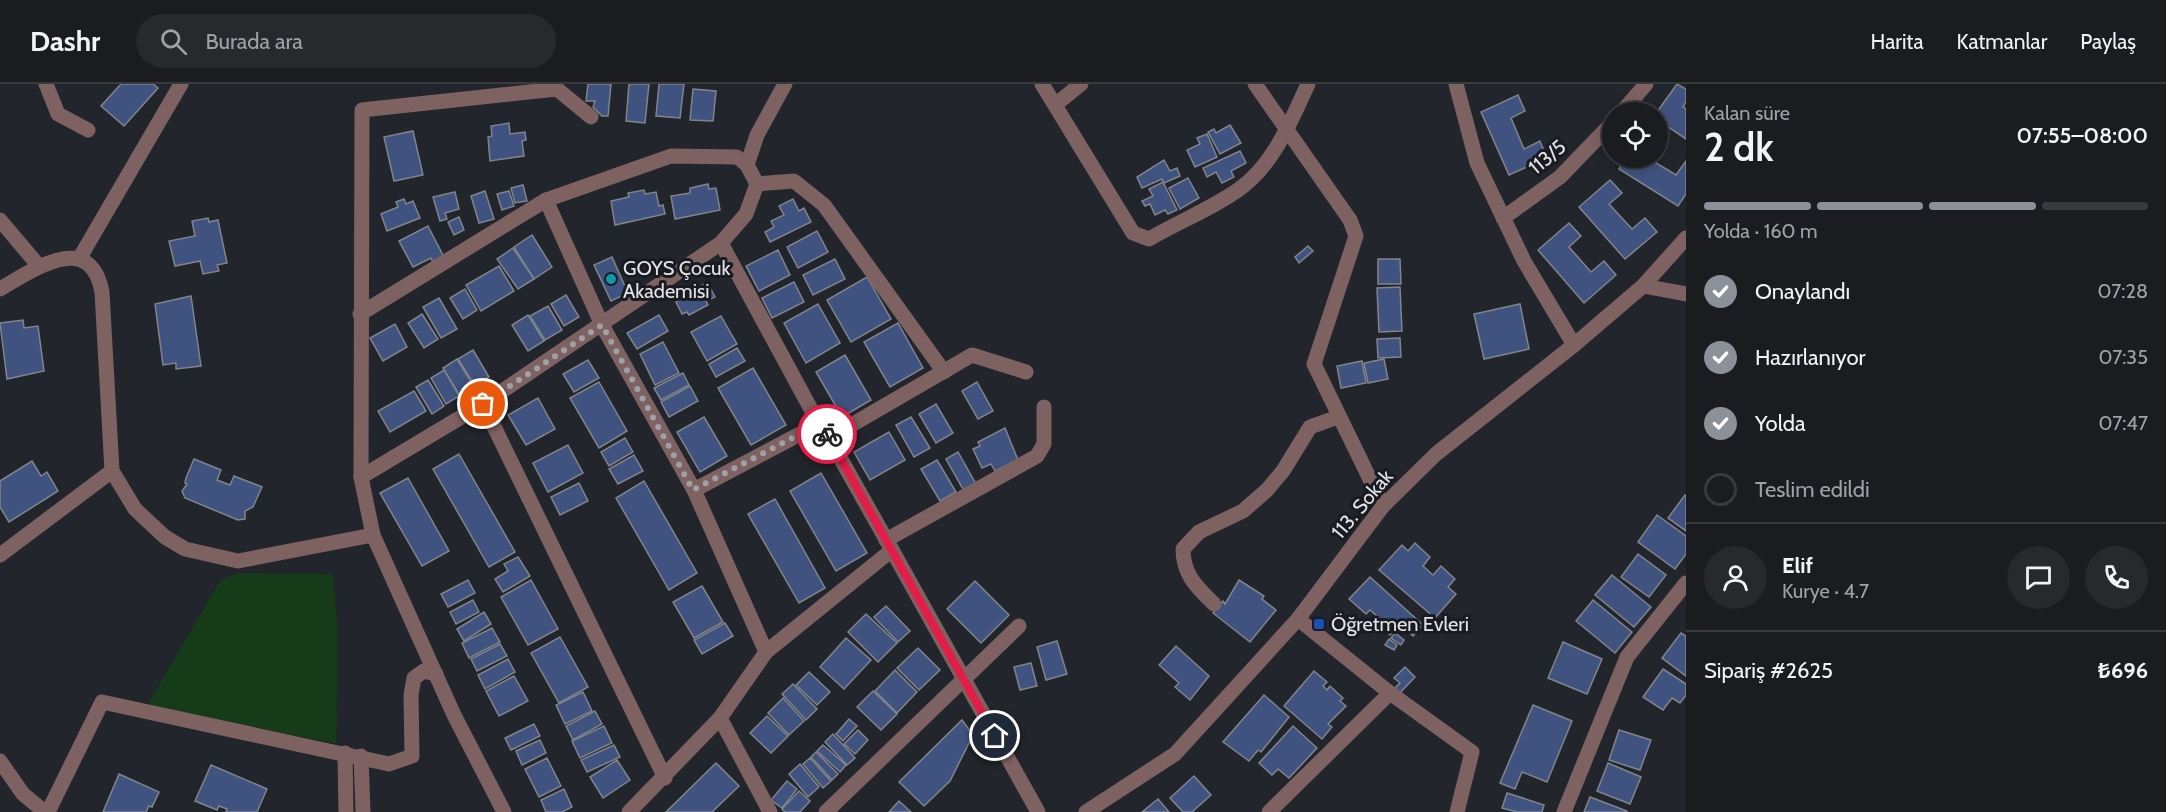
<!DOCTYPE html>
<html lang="tr">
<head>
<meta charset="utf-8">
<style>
  :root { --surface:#1a1c20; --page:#27292d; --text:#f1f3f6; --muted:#9fa1a5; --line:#383a3e; --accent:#8c9099 }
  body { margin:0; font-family:Cabin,sans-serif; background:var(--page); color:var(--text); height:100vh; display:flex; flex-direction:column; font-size:22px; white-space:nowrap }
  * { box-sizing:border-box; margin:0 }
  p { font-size:20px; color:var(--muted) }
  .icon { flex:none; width:33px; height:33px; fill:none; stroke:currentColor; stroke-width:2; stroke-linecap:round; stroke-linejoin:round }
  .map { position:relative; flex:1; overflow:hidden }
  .details { display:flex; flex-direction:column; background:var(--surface); width:480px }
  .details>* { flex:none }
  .buttons { position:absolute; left:1602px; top:18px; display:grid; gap:12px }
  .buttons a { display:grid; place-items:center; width:66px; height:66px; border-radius:50%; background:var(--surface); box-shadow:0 3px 15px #0003,0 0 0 2px var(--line); font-size:30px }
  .pin { position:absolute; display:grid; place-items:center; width:51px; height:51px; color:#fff; margin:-26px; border:3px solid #fff; border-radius:50%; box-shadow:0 2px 6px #0007 }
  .courier { position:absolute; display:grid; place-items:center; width:60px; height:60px; margin:-30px; border:4px solid #e11d48; border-radius:50%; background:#fff; color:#222; box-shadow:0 2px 8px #0007 }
  .summary em { font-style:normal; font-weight:600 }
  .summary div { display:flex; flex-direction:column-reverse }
  .summary { display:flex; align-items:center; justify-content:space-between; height:102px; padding:0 18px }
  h1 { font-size:39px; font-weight:600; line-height:45px }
  .bar { display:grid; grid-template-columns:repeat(4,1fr); gap:9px 6px; align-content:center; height:72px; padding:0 18px }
  .bar i { height:8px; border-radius:4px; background:var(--line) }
  .bar .current { background:var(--accent) }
  .bar p { grid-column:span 4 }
  .line { display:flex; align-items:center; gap:15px; padding:0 18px; border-top:2px solid var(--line) }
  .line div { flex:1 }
  .round { display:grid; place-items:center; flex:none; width:63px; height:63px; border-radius:32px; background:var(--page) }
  ol { padding:0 18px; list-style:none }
  li { display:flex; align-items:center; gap:18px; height:66px }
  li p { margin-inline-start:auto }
  li .icon { padding:6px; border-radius:50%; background:var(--accent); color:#fff; stroke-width:4 }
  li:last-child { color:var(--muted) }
  li i { width:33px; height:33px; border:3px solid var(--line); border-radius:50% }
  header { display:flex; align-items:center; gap:36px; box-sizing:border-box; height:84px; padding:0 30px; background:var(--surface); border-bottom:2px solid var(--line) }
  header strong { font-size:28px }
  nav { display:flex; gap:33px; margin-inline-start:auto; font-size:21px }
  .search { width:420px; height:54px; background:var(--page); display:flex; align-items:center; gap:15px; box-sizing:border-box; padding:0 21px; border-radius:33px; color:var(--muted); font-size:22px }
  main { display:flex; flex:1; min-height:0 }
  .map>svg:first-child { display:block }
  .green { fill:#163b18 }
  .building { fill:#405380; stroke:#80848b; stroke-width:1.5 }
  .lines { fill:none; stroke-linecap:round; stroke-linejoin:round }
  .minor { stroke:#7d6261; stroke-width:15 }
  .tertiary { stroke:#7d6261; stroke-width:15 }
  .done { stroke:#9fa1a6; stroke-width:6; stroke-dasharray:0 10.8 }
  .route { stroke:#e11d48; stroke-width:8 }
  .culture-dot { fill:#0f9aa8; stroke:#191b21; stroke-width:2 }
  .transit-dot { fill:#1a4fb4; stroke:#191b21; stroke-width:2 }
  .labels { text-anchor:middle; stroke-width:6; stroke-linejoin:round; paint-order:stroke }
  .street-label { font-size:20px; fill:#e2e4e8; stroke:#191b21 }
  .poi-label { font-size:20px; fill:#e2e4e8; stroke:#191b21; text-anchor:start }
</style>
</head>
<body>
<header>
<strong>Dashr</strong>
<div class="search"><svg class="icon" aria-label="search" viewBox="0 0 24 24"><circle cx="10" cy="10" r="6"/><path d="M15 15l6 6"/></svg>Burada ara</div>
<nav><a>Harita</a><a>Katmanlar</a><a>Paylaş</a></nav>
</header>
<main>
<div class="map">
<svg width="1686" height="728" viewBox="0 0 1686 728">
  <rect width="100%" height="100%" fill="#22252b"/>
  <!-- green -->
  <polygon class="green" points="238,489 333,490 338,555 336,659 145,625 217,502 223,495"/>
  <!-- building -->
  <g class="building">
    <polygon points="121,0 153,0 158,4 124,42 101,22"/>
    <polygon points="588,0 611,0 608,32 602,32 593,23 595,17 586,17"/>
    <polygon points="629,0 649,0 645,39 626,37"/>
    <polygon points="659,0 684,0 680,34 656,32"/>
    <polygon points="1677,0 1686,5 1686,18 1683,23 1686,25 1686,55 1658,36 1657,28"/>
    <polygon points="693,5 716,7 713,37 690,36"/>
    <polygon points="1518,11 1525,27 1511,34 1524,65 1540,57 1547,74 1509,91 1481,28"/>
    <polygon points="509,39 510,50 525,48 526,56 522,57 524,72 490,77 488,53 492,52 491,42"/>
    <polygon points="1230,41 1241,59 1220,70 1208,48 1214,45 1216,49"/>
    <polygon points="413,47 423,91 394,97 384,53"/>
    <polygon points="1207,50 1217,73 1195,83 1187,66 1200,60 1197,54"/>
    <polygon points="1240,67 1246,79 1231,87 1234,93 1222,99 1216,88 1207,93 1203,84"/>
    <polygon points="1627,74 1648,74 1676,91 1686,77 1686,110 1678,122 1619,85"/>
    <polygon points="1164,76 1170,87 1177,84 1180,92 1164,99 1162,95 1142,104 1137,93"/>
    <polygon points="1188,94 1199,114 1180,125 1169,104"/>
    <polygon points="1610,96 1622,109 1609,120 1632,145 1645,134 1657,148 1625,175 1579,123"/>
    <polygon points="1163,98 1177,126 1168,130 1165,126 1155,131 1150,120 1145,122 1142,117 1153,112 1149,105"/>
    <polygon points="708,100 709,105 716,104 720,126 675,135 671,112 690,109 690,104"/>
    <polygon points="523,101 527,117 515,119 511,104"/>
    <polygon points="644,106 645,110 656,108 659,122 663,121 665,130 615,141 611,117 629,113 628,109"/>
    <polygon points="485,107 494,135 479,139 471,112"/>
    <polygon points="509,107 514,122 502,126 497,110"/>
    <polygon points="455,108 459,125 445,129 447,135 440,137 433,113"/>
    <polygon points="404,115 406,120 413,117 420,134 387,147 381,130 398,123 396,118"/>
    <polygon points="793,115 799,127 804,124 811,138 770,158 765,148 774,143 771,137 784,131 779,122"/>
    <polygon points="459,133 464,146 454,151 448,138"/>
    <polygon points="208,134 209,138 218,136 227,179 217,181 219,187 203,190 200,177 175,182 169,157 195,152 192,137"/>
    <polygon points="1569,139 1581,152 1569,163 1591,188 1604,177 1616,191 1584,219 1538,166"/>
    <polygon points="428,142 445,175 434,181 431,174 413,183 399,157"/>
    <polygon points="817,147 828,168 798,184 787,163"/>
    <polygon points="532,151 552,183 534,195 514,163"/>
    <polygon points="1308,162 1313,167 1299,179 1295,173"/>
    <polygon points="513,164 534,195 518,205 497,175"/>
    <polygon points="778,166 790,191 759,207 746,182"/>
    <polygon points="612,173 628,209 611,217 594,181"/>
    <polygon points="835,175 845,195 813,211 803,191"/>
    <polygon points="1378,175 1400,175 1401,200 1378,200"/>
    <polygon points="499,182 514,207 481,227 466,201"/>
    <polygon points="867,193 891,235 851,258 827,216"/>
    <polygon points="707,198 715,213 706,217 708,221 689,231 687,228 682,230 676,218"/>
    <polygon points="794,198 804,218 772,234 762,214"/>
    <polygon points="1400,203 1402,247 1379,248 1377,204"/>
    <polygon points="465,205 477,226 463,235 450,214"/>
    <polygon points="566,211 579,233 564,242 551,220"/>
    <polygon points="191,212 201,282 176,285 176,279 163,281 155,220"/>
    <polygon points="439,214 457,245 441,254 423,223"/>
    <polygon points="818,220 840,259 806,279 784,239"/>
    <polygon points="1520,220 1529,265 1484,275 1474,230"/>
    <polygon points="548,222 562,246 545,256 530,232"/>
    <polygon points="422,230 438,255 424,264 408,239"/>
    <polygon points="528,231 544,257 528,267 512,241"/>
    <polygon points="659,231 668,247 637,265 627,249"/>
    <polygon points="721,232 737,260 707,277 691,248"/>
    <polygon points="23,236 24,244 38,242 44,287 7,295 0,239"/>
    <polygon points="898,239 923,284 890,303 864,258"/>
    <polygon points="395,240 407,263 383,277 370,254"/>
    <polygon points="1400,254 1401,273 1378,274 1377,255"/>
    <polygon points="663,258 679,289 655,301 640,270"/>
    <polygon points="737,264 745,277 716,293 709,280"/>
    <polygon points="473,266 489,293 475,302 458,275"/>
    <polygon points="845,271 871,316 842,333 816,288"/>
    <polygon points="457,275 474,303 460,312 443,284"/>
    <polygon points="1384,275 1388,295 1368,299 1364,279"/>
    <polygon points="588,276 599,294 574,308 563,290"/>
    <polygon points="1362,277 1366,299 1341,304 1337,282"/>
    <polygon points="753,284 786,341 751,361 718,304"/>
    <polygon points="444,286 459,312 446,320 431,294"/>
    <polygon points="683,289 689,301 661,316 654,304"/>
    <polygon points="428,296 444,322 432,330 416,303"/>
    <polygon points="599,298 627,347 599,364 570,314"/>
    <polygon points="977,298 993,327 978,335 962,307"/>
    <polygon points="690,302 698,317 669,333 661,318"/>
    <polygon points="414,307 426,327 390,348 378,327"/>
    <polygon points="538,314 555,345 526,361 508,331"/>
    <polygon points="936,320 953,349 936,359 919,330"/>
    <polygon points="704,333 727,372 700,388 677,348"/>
    <polygon points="911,333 930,364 914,373 896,341"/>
    <polygon points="1005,344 1018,376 995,387 991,380 982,384 973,365 980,362 978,358"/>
    <polygon points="889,348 905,376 870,396 854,368"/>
    <polygon points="625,354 633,368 609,382 601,368"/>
    <polygon points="568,361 583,389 548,408 533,379"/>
    <polygon points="958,368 976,400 964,407 946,375"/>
    <polygon points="459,370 515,468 489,483 433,385"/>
    <polygon points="634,371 643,387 618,400 609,385"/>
    <polygon points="194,375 221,386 217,396 230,401 234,392 262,403 253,423 245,427 245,435 238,436 185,414 182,407 187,400 185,399 186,394"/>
    <polygon points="937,376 956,408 940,417 921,385"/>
    <polygon points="32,377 41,392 47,388 58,407 9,438 0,423 0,397"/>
    <polygon points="821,389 867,469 836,487 790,407"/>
    <polygon points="408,394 449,467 422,482 380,409"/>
    <polygon points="644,397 697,489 669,506 616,414"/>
    <polygon points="579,399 588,417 560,431 551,413"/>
    <polygon points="1685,411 1686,411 1686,447 1668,434"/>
    <polygon points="775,415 825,504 799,519 748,430"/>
    <polygon points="1657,431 1686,452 1686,470 1675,485 1638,458"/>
    <polygon points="1415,459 1430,473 1423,482 1433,491 1441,482 1455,495 1448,503 1456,510 1435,534 1379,486 1402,461 1408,467"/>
    <polygon points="1638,470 1666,491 1649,513 1621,493"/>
    <polygon points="518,473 530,492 503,508 495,495 508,487 504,480"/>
    <polygon points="1612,491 1651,523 1634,543 1595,511"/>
    <polygon points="1370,493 1423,541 1413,552 1400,540 1390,551 1376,538 1379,534 1370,526 1366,530 1349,515"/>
    <polygon points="468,496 475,509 448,523 441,510"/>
    <polygon points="531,496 558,545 528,561 501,513"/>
    <polygon points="1239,496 1264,512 1262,515 1276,526 1250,558 1213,529 1223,517 1225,520"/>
    <polygon points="975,497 1009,531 981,559 947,525"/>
    <polygon points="702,502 723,538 694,554 673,518"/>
    <polygon points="473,516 479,528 456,540 450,528"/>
    <polygon points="1593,516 1632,548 1615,569 1576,537"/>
    <polygon points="886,522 910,547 898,558 874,533"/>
    <polygon points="484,528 491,540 464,557 457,545"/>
    <polygon points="866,530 897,559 878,578 848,548"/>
    <polygon points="725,539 733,552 702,570 694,556"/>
    <polygon points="492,544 500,558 469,574 462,559"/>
    <polygon points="1395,549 1404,556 1401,561 1391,554"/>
    <polygon points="1681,549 1686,552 1686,592 1662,574"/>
    <polygon points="560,553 588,603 559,619 531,569"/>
    <polygon points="846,554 871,576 844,605 820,583"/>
    <polygon points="1389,555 1397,561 1394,566 1385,561"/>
    <polygon points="1057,557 1067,590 1046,596 1037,563"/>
    <polygon points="1563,558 1602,575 1587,610 1548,594"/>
    <polygon points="500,560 507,572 477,587 471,575"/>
    <polygon points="1176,562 1209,592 1190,616 1175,603 1179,599 1159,581"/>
    <polygon points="918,564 940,586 919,606 897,584"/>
    <polygon points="508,575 515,588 485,605 478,591"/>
    <polygon points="1031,579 1037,602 1020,606 1014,583"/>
    <polygon points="1405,583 1415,593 1398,611 1393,606 1400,599 1394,594"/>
    <polygon points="1663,585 1686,600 1686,611 1680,619 1672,614 1663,626 1643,613"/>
    <polygon points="895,586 917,608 897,629 875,607"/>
    <polygon points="1314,587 1327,598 1323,602 1327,606 1330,602 1343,614 1340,617 1346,622 1328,640 1332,643 1322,655 1284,622"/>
    <polygon points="809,588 830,608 817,621 796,601"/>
    <polygon points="514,592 528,617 499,632 486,607"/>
    <polygon points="793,600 817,625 806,636 782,610"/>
    <polygon points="873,607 897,630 881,646 857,623"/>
    <polygon points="583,608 592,627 565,640 556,621"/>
    <polygon points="1264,611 1289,633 1261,668 1258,666 1249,677 1223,658"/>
    <polygon points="783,614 804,637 789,651 768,629"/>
    <polygon points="1533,621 1572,637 1547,698 1522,688 1515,705 1500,699"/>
    <polygon points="595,627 602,640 573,656 566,642"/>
    <polygon points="767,632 788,652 771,669 750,649"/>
    <polygon points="849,635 857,642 843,657 836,650"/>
    <polygon points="962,636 973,651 950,697 924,722 899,698"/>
    <polygon points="534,640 540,652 511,666 505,654"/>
    <polygon points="604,642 612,659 580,674 572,657"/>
    <polygon points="1293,642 1317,664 1289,694 1278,685 1272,691 1259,679"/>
    <polygon points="858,646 868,656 855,670 844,660"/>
    <polygon points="1619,646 1651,656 1640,686 1609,676"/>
    <polygon points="833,650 855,674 847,681 825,658"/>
    <polygon points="540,656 546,669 522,681 516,667"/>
    <polygon points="614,661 620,673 587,688 581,676"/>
    <polygon points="823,661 846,681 840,688 817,667"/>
    <polygon points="816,668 838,690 832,696 811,673"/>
    <polygon points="547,674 561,702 539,713 525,685"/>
    <polygon points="810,674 831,697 823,704 803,680"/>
    <polygon points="617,676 630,696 603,714 590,693"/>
    <polygon points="716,679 739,702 712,728 666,728"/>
    <polygon points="1608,679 1641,693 1630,720 1597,707"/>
    <polygon points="800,680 819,703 808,713 789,690"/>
    <polygon points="211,681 267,705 257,728 226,728 227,725 219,722 217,726 195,717"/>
    <polygon points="119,690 159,708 152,723 149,722 146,728 103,728"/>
    <polygon points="1194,692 1211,711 1192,728 1183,728 1170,714"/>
    <polygon points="787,697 797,705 782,724 771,716"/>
    <polygon points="564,705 572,723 562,728 546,728 541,716"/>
    <polygon points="799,707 810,717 800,728 785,728 782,725"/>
    <polygon points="1507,709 1544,721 1542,728 1517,728 1502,724"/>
    <polygon points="1590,713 1627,727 1626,728 1584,728"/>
    <polygon points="1158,715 1169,728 1142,728"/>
    <polygon points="899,717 911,728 889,728"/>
  </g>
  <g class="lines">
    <!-- minor -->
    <g class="minor">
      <polyline points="46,0 58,30 88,46"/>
      <path d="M1042 0 1133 149 1149 155C1178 138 1211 125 1238 106 1273 82 1291 37 1308 0"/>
      <polyline points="1255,0 1350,136 1356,152 1314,280 1383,422"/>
      <polyline points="1456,0 1477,79 1524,177 1574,261"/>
      <polyline points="1055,21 1081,0"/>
      <polyline points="1622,28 1646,0"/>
      <polyline points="747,81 757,51 785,0"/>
      <polyline points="757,100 794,97 824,121 944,288"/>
      <polyline points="546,116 602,241 694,406 766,568"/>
      <polyline points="1503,134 1560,93 1612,39"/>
      <polyline points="0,136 38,181"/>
      <polyline points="79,175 181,0"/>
      <polyline points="1643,202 1686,210"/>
      <path d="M0 205C33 186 90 145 102 208L112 387 135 425 165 453 185 465 238 477 373 451"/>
      <polyline points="360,230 546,116 671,72 737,73 747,81 757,100 746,130 721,159 483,320 361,393"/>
      <polyline points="483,320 665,694"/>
      <polyline points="829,354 972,271 1026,288"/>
      <polyline points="694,406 819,340"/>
      <polyline points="886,456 1037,372 1044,360 1044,323"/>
      <polyline points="892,466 1038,728"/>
      <polyline points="0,471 112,387"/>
      <path d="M1214 520C1197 503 1183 491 1183 465L1199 448 1243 427 1267 406 1283 387 1310 343 1338 333"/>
      <polyline points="1390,609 1472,668 1457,728"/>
      <polyline points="720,634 770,728"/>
      <polyline points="345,669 346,728"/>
      <polyline points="361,672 363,728"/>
      <polyline points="0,677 23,710 45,728"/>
      <polyline points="48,728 102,618 389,680 412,672 411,611 414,594 424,587 436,590"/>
      <polyline points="504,728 454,631 373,451 361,393 362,26 557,5 591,33"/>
      <polyline points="629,728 720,634 766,568 892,466 829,354 819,340 721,159"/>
      <polyline points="826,728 1019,542"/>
      <polyline points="1086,728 1175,670 1298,535 1383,422 1436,370 1574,261 1643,202 1686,154"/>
      <polyline points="1269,728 1390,609 1298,535"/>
    </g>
    <!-- tertiary -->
    <polyline class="tertiary" points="1564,728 1627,573 1686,499"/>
  </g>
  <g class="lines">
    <!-- done -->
    <polyline class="done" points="483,320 602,241 693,406 819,340 827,350"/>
    <!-- route -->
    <polyline class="route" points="827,350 995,652"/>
  </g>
  <!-- markers -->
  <circle class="culture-dot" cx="611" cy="195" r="6"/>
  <rect class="transit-dot" x="1313" y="534" width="12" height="12" rx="3"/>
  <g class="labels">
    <!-- street labels -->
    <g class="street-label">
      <text transform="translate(1547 73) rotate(-40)" y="7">113/5</text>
      <text transform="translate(1362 420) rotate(-50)" y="7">113. Sokak</text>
    </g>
    <!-- poi labels -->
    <g class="poi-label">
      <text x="623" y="191">GOYS Çocuk<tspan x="623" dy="23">Akademisi</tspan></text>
      <text x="1331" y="547">Öğretmen Evleri</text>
    </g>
  </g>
</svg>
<div class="buttons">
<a><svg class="icon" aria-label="locate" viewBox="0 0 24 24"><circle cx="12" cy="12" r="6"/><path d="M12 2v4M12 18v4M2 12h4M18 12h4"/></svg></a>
</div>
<div class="pin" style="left:483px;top:320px;background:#ea580c"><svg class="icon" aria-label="bag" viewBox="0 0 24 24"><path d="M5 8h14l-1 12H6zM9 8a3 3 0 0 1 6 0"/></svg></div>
<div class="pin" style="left:995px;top:652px;background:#1f2937"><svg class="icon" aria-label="home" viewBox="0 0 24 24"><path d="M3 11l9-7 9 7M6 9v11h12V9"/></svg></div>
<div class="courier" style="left:827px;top:350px"><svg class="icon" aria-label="bike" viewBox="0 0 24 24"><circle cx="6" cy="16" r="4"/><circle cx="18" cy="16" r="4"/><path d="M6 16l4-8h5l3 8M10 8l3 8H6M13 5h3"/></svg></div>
</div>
<section class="details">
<div class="summary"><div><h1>2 dk</h1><p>Kalan süre</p></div><em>07:55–08:00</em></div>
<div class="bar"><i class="current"></i><i class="current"></i><i class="current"></i><i></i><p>Yolda · 160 m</p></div>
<ol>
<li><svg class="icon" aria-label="check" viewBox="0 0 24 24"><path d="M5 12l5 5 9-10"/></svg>Onaylandı<p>07:28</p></li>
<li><svg class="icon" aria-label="check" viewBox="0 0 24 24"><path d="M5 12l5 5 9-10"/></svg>Hazırlanıyor<p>07:35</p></li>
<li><svg class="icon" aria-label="check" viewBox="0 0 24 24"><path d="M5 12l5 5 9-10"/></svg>Yolda<p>07:47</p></li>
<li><i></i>Teslim edildi</li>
</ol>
<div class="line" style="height:108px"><a class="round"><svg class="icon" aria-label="person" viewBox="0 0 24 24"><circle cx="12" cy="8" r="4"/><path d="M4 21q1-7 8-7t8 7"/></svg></a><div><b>Elif</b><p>Kurye · 4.7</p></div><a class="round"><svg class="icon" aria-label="chat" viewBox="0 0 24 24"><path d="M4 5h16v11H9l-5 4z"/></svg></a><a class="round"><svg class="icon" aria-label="phone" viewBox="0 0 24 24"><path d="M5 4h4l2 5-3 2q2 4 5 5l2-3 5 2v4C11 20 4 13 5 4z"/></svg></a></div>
<div class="line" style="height:78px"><div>Sipariş #2625</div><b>₺696</b></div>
</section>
</main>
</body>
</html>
